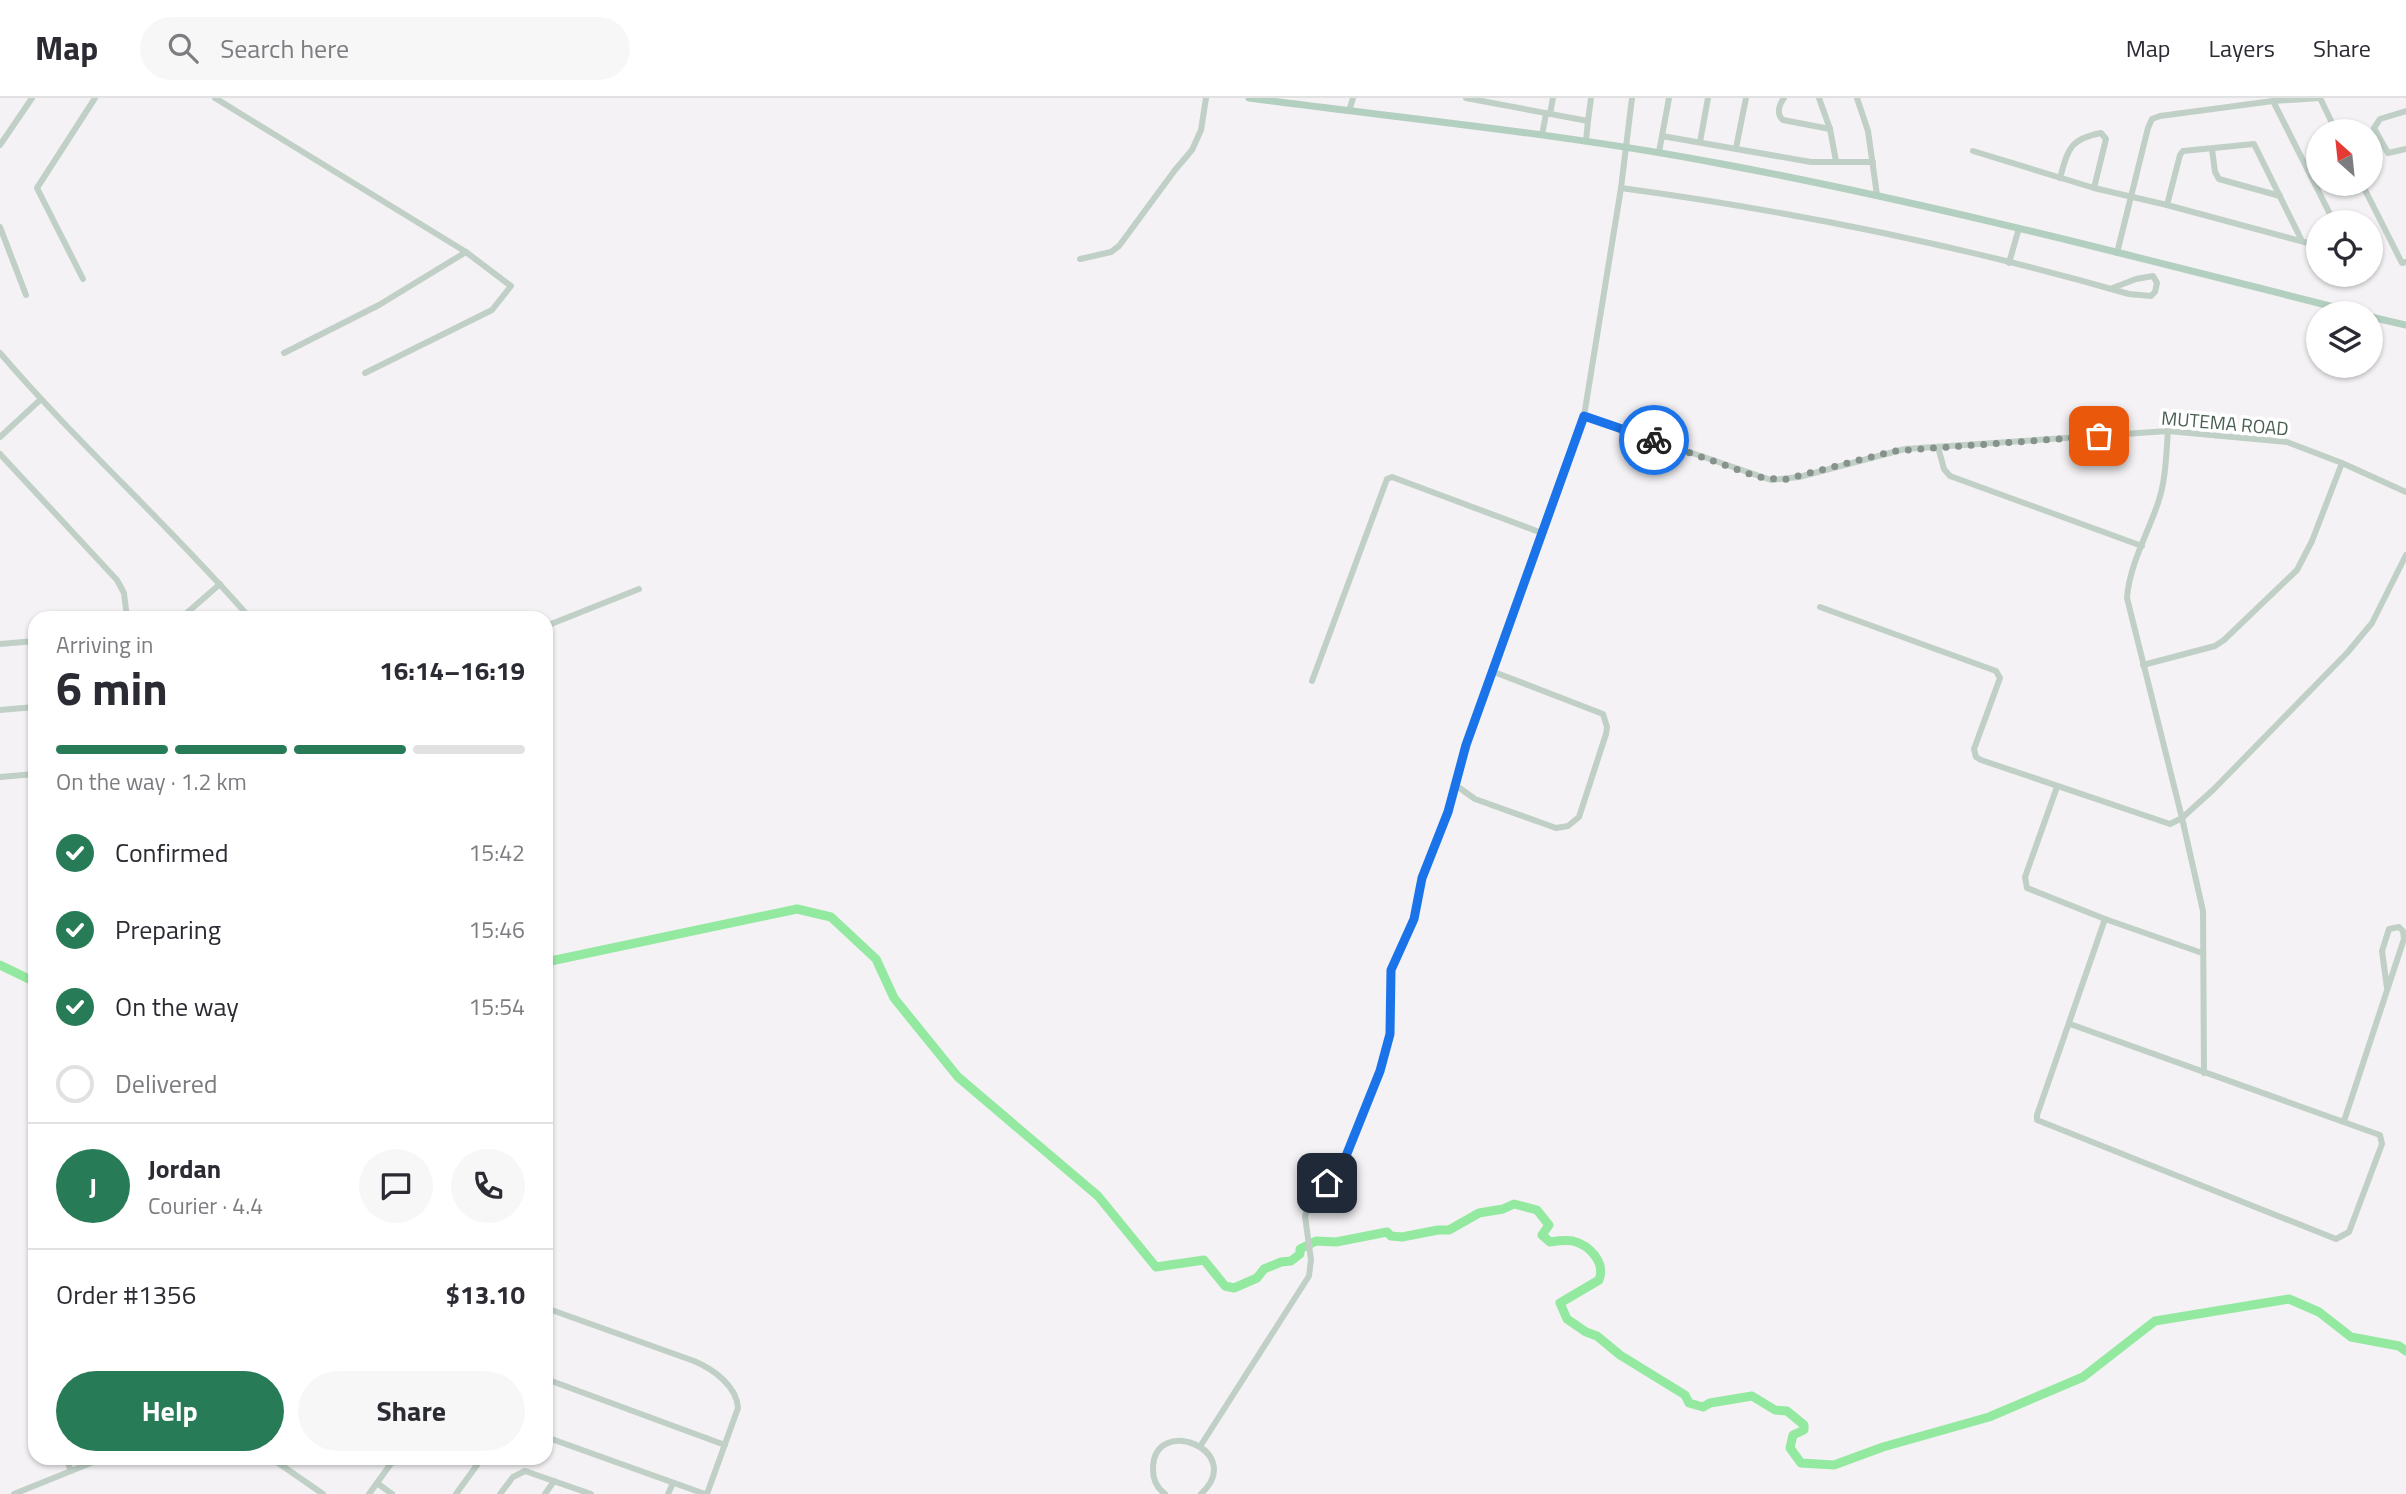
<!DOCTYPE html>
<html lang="en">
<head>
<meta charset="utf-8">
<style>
  :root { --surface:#fff; --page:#f7f7f7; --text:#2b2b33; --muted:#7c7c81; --line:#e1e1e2; --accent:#277c57 }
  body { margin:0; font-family:"Titillium Web",sans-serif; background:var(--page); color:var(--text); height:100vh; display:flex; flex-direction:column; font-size:26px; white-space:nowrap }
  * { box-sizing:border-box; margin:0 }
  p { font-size:23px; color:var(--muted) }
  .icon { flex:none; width:38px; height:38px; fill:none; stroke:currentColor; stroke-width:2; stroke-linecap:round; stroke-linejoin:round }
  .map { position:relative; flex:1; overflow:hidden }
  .panel { position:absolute; left:28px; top:513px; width:525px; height:854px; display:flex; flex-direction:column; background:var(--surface); border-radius:21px; box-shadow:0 2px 5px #0004 }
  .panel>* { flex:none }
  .needle { width:46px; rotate:333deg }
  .buttons { position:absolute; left:2306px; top:21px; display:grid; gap:14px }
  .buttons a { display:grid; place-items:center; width:77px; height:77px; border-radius:50%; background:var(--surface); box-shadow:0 2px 5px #0004; font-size:35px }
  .pin { position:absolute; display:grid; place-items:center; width:60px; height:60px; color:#fff; margin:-30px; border-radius:14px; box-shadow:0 4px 10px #0006 }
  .courier { position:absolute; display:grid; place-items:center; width:70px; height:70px; margin:-35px; border:5px solid #1a73e8; border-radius:50%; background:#fff; color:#222; box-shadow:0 2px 9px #0007 }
  .summary em { font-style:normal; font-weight:700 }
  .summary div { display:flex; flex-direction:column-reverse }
  .summary { display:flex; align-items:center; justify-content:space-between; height:119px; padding:0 28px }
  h1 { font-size:46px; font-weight:700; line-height:52px }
  .bar { display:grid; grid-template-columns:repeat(4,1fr); gap:10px 7px; align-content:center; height:84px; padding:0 28px }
  .bar i { height:9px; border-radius:5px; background:var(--line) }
  .bar .on { background:var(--accent) }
  .bar p { grid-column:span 4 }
  .line { display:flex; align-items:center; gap:18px; padding:0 28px; border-top:2px solid var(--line) }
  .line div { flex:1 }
  .round { display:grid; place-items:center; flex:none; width:74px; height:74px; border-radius:37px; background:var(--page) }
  ol { padding:0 28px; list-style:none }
  li { display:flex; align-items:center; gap:21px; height:77px }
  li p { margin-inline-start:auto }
  li .icon { padding:7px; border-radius:50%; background:var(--accent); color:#fff; stroke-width:4 }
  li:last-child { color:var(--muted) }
  li i { width:38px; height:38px; border:4px solid var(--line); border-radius:50% }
  .cta { display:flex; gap:14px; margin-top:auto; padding:14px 28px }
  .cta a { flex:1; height:80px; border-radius:42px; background:var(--accent); color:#fff; font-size:28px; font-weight:700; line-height:80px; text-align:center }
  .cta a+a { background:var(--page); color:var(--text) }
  header { display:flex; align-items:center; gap:42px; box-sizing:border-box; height:98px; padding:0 35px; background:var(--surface); border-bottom:2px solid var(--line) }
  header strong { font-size:33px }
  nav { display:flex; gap:38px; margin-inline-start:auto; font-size:24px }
  .search { width:490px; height:63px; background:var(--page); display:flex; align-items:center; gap:18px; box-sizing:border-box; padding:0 24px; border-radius:38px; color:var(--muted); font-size:26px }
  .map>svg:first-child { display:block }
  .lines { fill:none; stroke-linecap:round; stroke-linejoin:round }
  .river { stroke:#93e9a0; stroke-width:9 }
  .minor { stroke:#c0d0c7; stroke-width:6 }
  .major { stroke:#b3cfbf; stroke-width:7 }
  .done { stroke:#86928b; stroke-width:7; stroke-dasharray:0 12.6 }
  .route { stroke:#1a73e8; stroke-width:9 }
  .labels { text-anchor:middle; stroke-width:7; stroke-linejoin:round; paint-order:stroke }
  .street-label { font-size:19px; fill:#4a5f53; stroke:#fff }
</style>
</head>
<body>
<header>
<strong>Map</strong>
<div class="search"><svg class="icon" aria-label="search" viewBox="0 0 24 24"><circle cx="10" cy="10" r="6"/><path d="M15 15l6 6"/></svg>Search here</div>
<nav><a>Map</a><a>Layers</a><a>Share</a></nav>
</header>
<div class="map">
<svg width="2406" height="1396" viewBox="0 0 2406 1396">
  <rect width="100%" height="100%" fill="#f4f2f4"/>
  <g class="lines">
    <!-- river -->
    <g class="river">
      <path d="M546 864 797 811 831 819 876 861 894 900 958 979 1098 1098 1156 1169 1204 1162 1225 1188 1234 1190 1257 1180 1264 1171 1281 1164 1291 1163 1300 1156V1151L1316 1143 1336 1144 1387 1134 1391 1138 1402 1139 1438 1132H1449L1479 1115 1503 1111 1514 1106 1537 1112 1549 1127 1542 1137 1550 1144C1557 1143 1566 1142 1573 1143 1589 1147 1606 1164 1599 1182L1560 1205 1567 1221 1586 1234 1597 1238 1620 1257 1685 1297 1689 1305 1703 1309 1710 1305 1752 1298 1775 1312 1787 1313 1804 1327V1332L1793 1337 1790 1350 1801 1365 1834 1367 1883 1349 1989 1319 2083 1279 2155 1223 2289 1201 2319 1214 2351 1239 2399 1248 2406 1253"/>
      <polyline points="0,867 35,884"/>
    </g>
    <!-- minor -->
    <g class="minor">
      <polyline points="215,0 466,154 511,188 492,212 365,275"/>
      <polyline points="1466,0 1588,23 1586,43"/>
      <path d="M1784 0C1779 7 1776 16 1783 22L1830 31"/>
      <polyline points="1819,0 1830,31 1836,63"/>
      <polyline points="1857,0 1868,33 1877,97"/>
      <polyline points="2320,0 2336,33"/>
      <polyline points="2273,3 2334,124"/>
      <polyline points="1349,13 1353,0"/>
      <polyline points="2406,13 2380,21 2374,30 2388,55 2406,51"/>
      <polyline points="1550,16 1553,0"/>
      <polyline points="1588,23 1591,0"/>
      <polyline points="1542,37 1546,16"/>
      <polyline points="1662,38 1669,0"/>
      <polyline points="1700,44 1708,0"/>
      <polyline points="0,47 32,0"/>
      <polyline points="1736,50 1746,0"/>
      <polyline points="2212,51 2215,74 2219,81 2280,98"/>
      <polyline points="1973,53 2094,90 2167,107 2319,148"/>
      <polyline points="1659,54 1662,38 1811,64 1873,64"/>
      <path d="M2060 80C2068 52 2069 41 2101 35L2106 41 2094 90"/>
      <polyline points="2362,86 2402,165 2406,164"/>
      <path d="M1621 90C1791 113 1963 148 2129 196L2151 198 2155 194 2157 185 2153 178 2136 181 2110 191"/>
      <polyline points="2167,107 2180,57 2183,53 2254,46 2302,143"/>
      <polyline points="0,129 26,197"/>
      <polyline points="2117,155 2148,30 2152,21 2160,18 2273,3 2320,0"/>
      <polyline points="1080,161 1111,154 1119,148 1175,72 1192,52 1201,32 1206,0"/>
      <polyline points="2009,165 2019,130"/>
      <polyline points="83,181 37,90 95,0"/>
      <path d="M0 255C79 347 170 428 250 520"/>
      <polyline points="284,255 379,207 466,154"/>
      <polyline points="1584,318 1771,382 1799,379 1905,351 2168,333 2287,344 2342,365 2406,394"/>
      <path d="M2168 333C2166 357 2166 382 2158 405 2148 435 2129 468 2127 500L2182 720 2203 813 2204 975"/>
      <polyline points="0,339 40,302"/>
      <polyline points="1938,349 1944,371 1950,378 2142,448"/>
      <polyline points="0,356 117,482 124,495 127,520"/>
      <polyline points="1820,509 1996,573 2000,580 1974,651 1976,659 1981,662 2170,726 2182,720 2214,691 2347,555 2372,525 2406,457"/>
      <polyline points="181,520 220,486"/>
      <polyline points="546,528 639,491"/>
      <polyline points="0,546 35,543"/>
      <polyline points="2143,567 2215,548 2224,542 2297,472 2312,443 2342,365"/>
      <polyline points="1312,583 1387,381 1392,379 1542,435"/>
      <polyline points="0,612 35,609"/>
      <polyline points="0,679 35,676"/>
      <polyline points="1454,686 1475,701 1556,730 1568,728 1579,719 1606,636 1607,629 1603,616 1494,574"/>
      <polyline points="2057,689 2025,779 2027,790 2105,821 2202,855"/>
      <polyline points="2070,926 2380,1037 2382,1046 2349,1134 2336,1141 2037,1022 2037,1017 2105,821"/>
      <polyline points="2344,1023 2404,841 2403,833 2399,829 2389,831 2382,853 2387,890"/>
      <path d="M546 1210 694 1263C713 1271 737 1288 738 1310L707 1396"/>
      <polyline points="546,1281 725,1347"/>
      <polyline points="546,1339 705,1396"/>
      <polyline points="1201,1347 1309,1178 1311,1162 1305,1118 1309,1107 1344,1063 1380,973 1390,936 1391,872 1414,821 1422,780 1448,714 1466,647 1584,318 1621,90 1632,0"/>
      <polyline points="66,1360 71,1373"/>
      <polyline points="271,1360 323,1396"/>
      <polyline points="377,1385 392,1396"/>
      <polyline points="14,1396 103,1360"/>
      <polyline points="369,1396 395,1360"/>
      <polyline points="456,1396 482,1360"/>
      <polyline points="500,1396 513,1379 525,1373 591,1396"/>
      <polyline points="545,1396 554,1383"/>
      <polyline points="668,1396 673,1385"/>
      <path d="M1165 1396C1157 1390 1153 1382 1153 1372 1152 1315 1248 1352 1201 1396"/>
    </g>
    <!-- major -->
    <g class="major">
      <path d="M1249 0C1407 21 1566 36 1722 66 1936 106 2147 162 2358 215"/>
      <polyline points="2371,219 2406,227"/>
    </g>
  </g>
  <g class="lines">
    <!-- done -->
    <polyline class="done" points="1654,342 1758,379 1783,382 1894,353 2099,338"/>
    <!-- route -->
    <polyline class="route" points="1327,1085 1344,1063 1380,973 1390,936 1391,872 1414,821 1422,780 1448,714 1466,647 1584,318 1654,342"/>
  </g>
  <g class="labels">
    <!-- street labels -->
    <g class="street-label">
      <text transform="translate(2225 325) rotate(5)" y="7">MUTEMA ROAD</text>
    </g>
  </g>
</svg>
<div class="buttons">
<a><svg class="needle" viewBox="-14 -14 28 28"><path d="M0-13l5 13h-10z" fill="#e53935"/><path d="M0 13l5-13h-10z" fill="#7c7c81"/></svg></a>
<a><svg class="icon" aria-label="locate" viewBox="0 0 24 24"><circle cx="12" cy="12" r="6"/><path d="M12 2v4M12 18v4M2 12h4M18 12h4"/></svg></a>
<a><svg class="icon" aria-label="layers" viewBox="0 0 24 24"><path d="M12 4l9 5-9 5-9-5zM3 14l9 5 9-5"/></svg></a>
</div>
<div class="pin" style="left:2099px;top:338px;background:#ea580c"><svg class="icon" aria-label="bag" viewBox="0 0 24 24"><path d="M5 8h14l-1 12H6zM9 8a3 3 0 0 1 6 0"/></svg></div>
<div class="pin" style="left:1327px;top:1085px;background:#1f2937"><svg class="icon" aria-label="home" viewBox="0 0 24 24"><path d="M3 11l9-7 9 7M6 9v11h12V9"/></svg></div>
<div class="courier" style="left:1654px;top:342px"><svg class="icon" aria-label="bike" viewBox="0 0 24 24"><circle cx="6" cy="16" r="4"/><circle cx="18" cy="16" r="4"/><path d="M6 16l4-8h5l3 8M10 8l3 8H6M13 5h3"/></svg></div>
<section class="panel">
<div class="summary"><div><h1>6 min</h1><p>Arriving in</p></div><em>16:14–16:19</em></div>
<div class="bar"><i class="on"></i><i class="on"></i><i class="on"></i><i></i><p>On the way · 1.2 km</p></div>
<ol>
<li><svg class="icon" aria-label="check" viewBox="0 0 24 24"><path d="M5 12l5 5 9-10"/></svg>Confirmed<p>15:42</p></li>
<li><svg class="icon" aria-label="check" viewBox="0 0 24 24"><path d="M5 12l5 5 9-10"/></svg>Preparing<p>15:46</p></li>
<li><svg class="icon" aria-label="check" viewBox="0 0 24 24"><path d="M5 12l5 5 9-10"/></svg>On the way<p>15:54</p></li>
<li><i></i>Delivered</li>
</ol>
<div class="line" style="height:126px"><b class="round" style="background:var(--accent);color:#fff">J</b><div><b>Jordan</b><p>Courier · 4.4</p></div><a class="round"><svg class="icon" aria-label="chat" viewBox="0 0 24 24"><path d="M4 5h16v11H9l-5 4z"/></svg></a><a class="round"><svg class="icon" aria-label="phone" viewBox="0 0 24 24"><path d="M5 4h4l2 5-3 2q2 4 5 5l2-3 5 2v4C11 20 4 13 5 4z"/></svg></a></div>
<div class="line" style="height:91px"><div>Order #1356</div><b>$13.10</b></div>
<div class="cta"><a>Help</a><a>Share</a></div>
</section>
</div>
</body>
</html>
